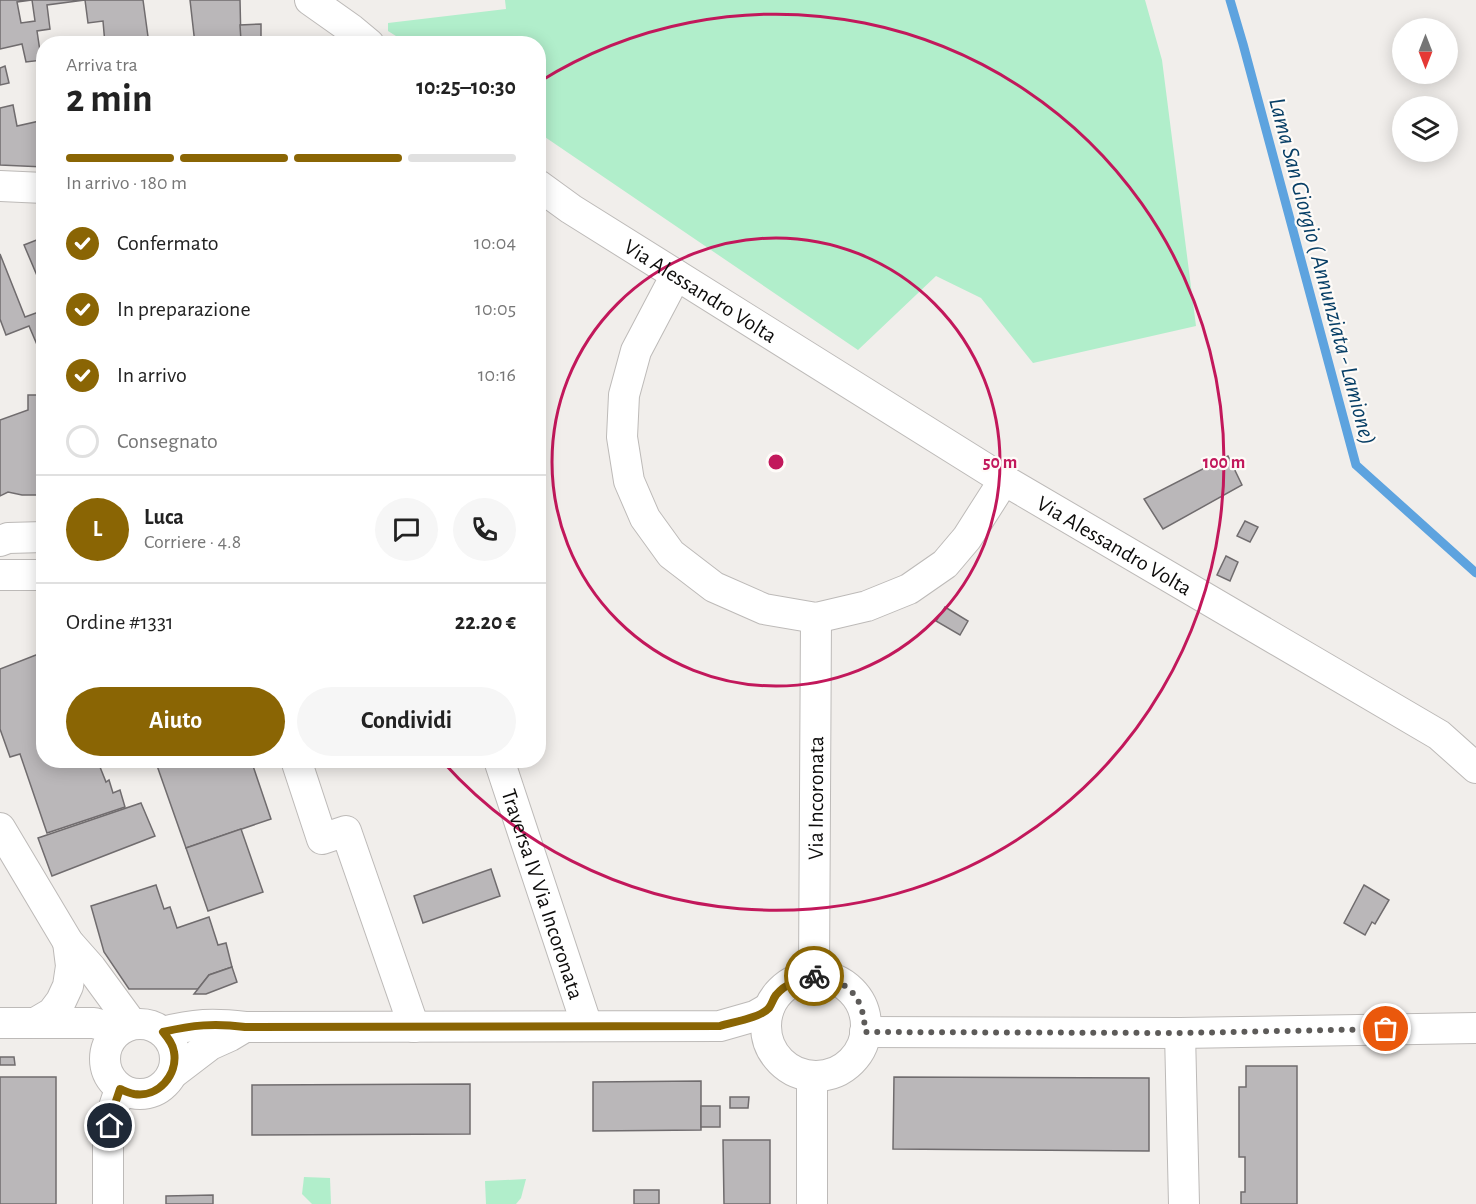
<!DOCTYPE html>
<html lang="it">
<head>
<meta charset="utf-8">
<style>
  :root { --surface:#fff; --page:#f6f6f6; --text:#222; --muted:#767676; --line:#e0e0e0; --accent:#8a6504 }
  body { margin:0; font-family:"Alegreya Sans",sans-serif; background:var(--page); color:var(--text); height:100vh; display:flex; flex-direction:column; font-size:22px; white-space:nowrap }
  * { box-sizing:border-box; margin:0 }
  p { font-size:20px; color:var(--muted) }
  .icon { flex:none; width:33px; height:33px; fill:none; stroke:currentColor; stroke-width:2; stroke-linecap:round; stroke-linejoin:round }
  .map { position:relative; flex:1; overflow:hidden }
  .side { position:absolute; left:36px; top:36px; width:510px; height:732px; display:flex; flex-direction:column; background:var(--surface); border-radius:24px; box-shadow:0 3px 15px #0003 }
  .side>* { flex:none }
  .needle { width:39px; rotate:180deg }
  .controls { position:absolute; left:1392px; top:18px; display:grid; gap:12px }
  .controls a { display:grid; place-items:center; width:66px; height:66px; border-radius:50%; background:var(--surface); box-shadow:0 3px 15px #0003; font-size:30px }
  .pin { position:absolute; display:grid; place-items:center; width:51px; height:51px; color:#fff; margin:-26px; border:3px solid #fff; border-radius:50%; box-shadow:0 2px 6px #0007 }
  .courier { position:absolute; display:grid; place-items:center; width:60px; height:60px; margin:-30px; border:4px solid #8a6504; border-radius:50%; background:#fff; color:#222; box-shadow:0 2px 8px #0007 }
  .head em { font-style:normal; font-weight:700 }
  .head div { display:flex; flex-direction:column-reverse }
  .head { display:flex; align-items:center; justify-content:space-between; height:102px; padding:0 30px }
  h1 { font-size:39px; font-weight:700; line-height:45px }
  .bar { display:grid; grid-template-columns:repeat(4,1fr); gap:9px 6px; align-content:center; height:72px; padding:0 30px }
  .bar i { height:8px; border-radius:4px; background:var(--line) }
  .bar .active { background:var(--accent) }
  .bar p { grid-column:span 4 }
  .line { display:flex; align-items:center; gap:15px; padding:0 30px; border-top:2px solid var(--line) }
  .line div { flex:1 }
  .round { display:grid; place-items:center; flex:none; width:63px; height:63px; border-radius:32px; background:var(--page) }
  ol { padding:0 30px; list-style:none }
  li { display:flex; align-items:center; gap:18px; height:66px }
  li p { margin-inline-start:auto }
  li .icon { padding:6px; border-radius:50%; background:var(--accent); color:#fff; stroke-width:4 }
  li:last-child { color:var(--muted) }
  li i { width:33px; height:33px; border:3px solid var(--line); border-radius:50% }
  .button { display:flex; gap:12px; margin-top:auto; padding:12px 30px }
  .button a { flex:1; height:69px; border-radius:36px; background:var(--accent); color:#fff; font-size:24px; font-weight:700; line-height:69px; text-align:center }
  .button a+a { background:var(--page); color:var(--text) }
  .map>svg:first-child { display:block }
  .green { fill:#b1eecb }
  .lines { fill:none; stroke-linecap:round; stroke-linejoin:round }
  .stream { stroke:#5da3df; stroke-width:9 }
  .building { fill:#bab7b9; stroke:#706c6e; stroke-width:1.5; fill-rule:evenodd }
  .street-casing { stroke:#bdbab8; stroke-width:32 }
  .street { stroke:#fff; stroke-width:30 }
  .done { stroke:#5d5b59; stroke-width:6; stroke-dasharray:0 10.8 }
  .route { stroke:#8a6504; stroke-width:8 }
  .ring { fill:none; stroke:#c2185b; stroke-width:3 }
  .labels { text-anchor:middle; stroke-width:4.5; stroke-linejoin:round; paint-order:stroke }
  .street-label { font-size:22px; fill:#0d0c0b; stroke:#fefbf8 }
  .water-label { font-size:24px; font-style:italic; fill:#083f66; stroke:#fefbf8 }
  .centre { fill:#c2185b; stroke:#fefbf8; stroke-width:3 }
  .ring-label { font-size:18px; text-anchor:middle; font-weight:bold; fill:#c2185b; stroke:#fefbf8; stroke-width:4.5; stroke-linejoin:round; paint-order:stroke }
</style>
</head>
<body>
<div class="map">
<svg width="1476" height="1204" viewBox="0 0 1476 1204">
  <rect width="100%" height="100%" fill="#f1eeeb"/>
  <!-- green -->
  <g class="green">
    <polygon points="505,0 1145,0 1162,60 1196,326 1033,363 981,298 936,276 858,350 539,133 538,44 407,43 388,31 388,23 506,9"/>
    <polygon points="304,1177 330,1178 331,1204 312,1204 302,1194"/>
    <polygon points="526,1179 521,1198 516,1204 486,1204 485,1181"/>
  </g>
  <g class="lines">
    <!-- stream -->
    <polyline class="stream" points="1230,0 1243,44 1356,465 1476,573"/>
  </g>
  <!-- building -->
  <g class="building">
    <path d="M0 0H143L149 44H105L103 21 88 23 85 0 47 5 50 29 37 31 40 51H44V72L42 60 26 62 22 44 0 49ZM32 0 35 21 21 23 17 2Z"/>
    <polygon points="190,0 240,0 241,44 195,44"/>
    <polygon points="261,24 261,41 241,41 240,25"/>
    <polygon points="5,66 9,83 0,85 0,68"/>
    <polygon points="13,105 17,126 44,120 44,167 0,165 0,108"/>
    <polygon points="44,237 44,292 24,245"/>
    <polygon points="0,254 25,317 44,310 44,361 29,326 6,335 0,319"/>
    <polygon points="28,395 44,395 44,495 22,495 8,492 0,496 0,420 28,410"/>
    <polygon points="1228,456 1242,485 1163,529 1144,499"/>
    <polygon points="1245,521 1258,527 1250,542 1237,536"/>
    <polygon points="1226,556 1238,562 1230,581 1217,575"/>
    <polygon points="945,607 968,621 960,635 936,621"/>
    <polygon points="41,653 44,661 44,760 105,760 107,765 100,767 106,782 109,780 113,793 120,790 125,807 47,833 20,754 10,757 0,729 0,669"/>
    <polygon points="155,760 251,760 271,819 186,848"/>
    <polygon points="141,803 155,836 52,876 38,838"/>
    <polygon points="241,829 263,892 208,911 186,848"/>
    <polygon points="491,869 500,896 423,923 414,896"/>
    <polygon points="156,885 164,909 170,907 177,928 209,917 218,945 226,943 232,967 209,975 198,989 129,989 104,952 91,906"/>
    <polygon points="1364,885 1389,900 1375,924 1372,922 1365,935 1344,923"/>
    <polygon points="232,967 237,982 206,994 194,994 209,975"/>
    <polygon points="0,1057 14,1057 15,1065 0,1065"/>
    <polygon points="1246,1066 1297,1066 1297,1204 1241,1204 1241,1192 1245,1192 1245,1157 1239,1157 1239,1087 1246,1087"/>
    <rect x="0" y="1077" width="56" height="127"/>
    <polygon points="894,1077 1149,1078 1149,1151 893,1149"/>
    <polygon points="701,1081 701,1130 593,1131 593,1082"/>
    <polygon points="470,1084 470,1134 252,1135 252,1085"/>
    <polygon points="730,1097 749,1097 748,1108 730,1108"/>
    <rect x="701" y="1106" width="19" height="21"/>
    <polygon points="723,1140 770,1140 770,1204 724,1204"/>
    <rect x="634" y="1190" width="25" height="14"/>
    <polygon points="213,1195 213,1204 166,1204 166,1196"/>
  </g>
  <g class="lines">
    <!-- street casing -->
    <g class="street-casing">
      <g id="street">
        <polyline points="310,0 351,29 369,44"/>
        <path id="s1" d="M538 185 571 209 1004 480 1439 735 1476 768"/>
        <polyline points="0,186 44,188"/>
        <polyline points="676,275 636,351 624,395 622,437 629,481 645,518 671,554 714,587 764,609 816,618 867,606 909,589 945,564 967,538 1004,480"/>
        <polyline points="0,541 8,538 44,537"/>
        <polyline points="0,575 44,575"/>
        <polyline points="296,760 322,839 346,831 414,1027"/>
        <path id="s2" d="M499 760 587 1026"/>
        <polyline points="0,828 68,942 91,968 132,1024"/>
        <path id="s3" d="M814 976 816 618"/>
        <circle cx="816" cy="1026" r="50"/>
        <polyline points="0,1023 94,1023 119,1030"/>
        <polyline points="35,1023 52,1013 61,1001 68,986 71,966 68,942"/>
        <circle cx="140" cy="1059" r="35"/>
        <path d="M163 1032C194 1024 213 1023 245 1027L720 1026 755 1016 769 1008"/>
        <polyline points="865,1032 1180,1033 1476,1028"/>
        <polyline points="1180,1033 1184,1204"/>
        <polyline points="172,1074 210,1045 230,1036 245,1027"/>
        <polyline points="812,1076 812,1204"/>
        <polyline points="108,1204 108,1139 112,1113 120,1089"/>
      </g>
    </g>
    <!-- street -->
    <use href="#street" class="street"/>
  </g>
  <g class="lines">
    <!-- done -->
    <path class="done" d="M814 976C849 980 864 997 865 1032L1180 1033 1386 1029"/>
    <!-- route -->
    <path class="route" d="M110 1126 112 1113 120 1089C125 1091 129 1093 134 1094 158 1098 178 1075 174 1052 173 1044 168 1038 163 1032 193 1025 214 1023 245 1027L720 1026C733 1022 760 1018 769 1008 772 1004 773 999 776 995 786 983 800 979 814 976"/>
  </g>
  <!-- distance rings -->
  <g class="ring">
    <circle cx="776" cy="462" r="224"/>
    <path d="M539 82A448 448 0 1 1 443 762"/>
  </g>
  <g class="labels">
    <!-- street labels -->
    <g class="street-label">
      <text dy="8" stroke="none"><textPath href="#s1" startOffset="194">Via Alessandro Volta</textPath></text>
      <text dy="8" stroke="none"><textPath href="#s1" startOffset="680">Via Alessandro Volta</textPath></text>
      <text dy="8" stroke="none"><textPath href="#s3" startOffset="178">Via Incoronata</textPath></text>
      <text dy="8" stroke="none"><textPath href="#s2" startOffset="141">Traversa IV Via Incoronata</textPath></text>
    </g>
    <!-- water labels -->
    <g class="water-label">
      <text transform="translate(1323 271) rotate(75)" y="8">Lama San Giorgio ( Annunziata - Lamione)</text>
    </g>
  </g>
  <circle cx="776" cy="462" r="9" class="centre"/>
  <g class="ring-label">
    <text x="1000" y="468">50 m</text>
    <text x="1224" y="468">100 m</text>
  </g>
</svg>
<div class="controls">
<a><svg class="needle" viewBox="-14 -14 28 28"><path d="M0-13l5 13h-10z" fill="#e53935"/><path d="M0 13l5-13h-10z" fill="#767676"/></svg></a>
<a><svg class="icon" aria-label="layers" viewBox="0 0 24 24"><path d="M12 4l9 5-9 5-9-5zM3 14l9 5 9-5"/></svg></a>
</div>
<div class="pin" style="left:1386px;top:1029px;background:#ea580c"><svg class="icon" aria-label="bag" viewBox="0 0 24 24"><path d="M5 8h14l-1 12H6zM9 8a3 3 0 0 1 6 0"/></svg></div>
<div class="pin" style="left:110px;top:1126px;background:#1f2937"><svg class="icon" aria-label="home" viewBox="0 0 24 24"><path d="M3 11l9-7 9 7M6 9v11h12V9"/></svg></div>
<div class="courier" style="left:814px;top:976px"><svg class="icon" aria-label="bike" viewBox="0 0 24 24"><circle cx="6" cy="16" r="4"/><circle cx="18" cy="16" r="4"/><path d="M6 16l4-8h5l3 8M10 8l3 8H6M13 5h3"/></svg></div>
<section class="side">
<div class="head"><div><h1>2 min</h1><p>Arriva tra</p></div><em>10:25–10:30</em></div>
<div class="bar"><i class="active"></i><i class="active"></i><i class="active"></i><i></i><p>In arrivo · 180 m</p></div>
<ol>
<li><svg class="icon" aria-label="check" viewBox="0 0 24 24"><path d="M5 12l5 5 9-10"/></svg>Confermato<p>10:04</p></li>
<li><svg class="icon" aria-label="check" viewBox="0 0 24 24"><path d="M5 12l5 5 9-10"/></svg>In preparazione<p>10:05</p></li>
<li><svg class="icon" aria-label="check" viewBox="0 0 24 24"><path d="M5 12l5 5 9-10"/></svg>In arrivo<p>10:16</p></li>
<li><i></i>Consegnato</li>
</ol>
<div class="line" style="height:108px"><b class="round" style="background:var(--accent);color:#fff">L</b><div><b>Luca</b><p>Corriere · 4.8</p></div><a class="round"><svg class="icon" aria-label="chat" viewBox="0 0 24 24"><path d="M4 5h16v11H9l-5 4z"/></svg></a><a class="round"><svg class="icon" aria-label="phone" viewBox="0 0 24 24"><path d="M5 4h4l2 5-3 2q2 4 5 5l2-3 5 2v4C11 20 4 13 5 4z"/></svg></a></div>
<div class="line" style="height:78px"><div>Ordine #1331</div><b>22.20 €</b></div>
<div class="button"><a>Aiuto</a><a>Condividi</a></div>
</section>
</div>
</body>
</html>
